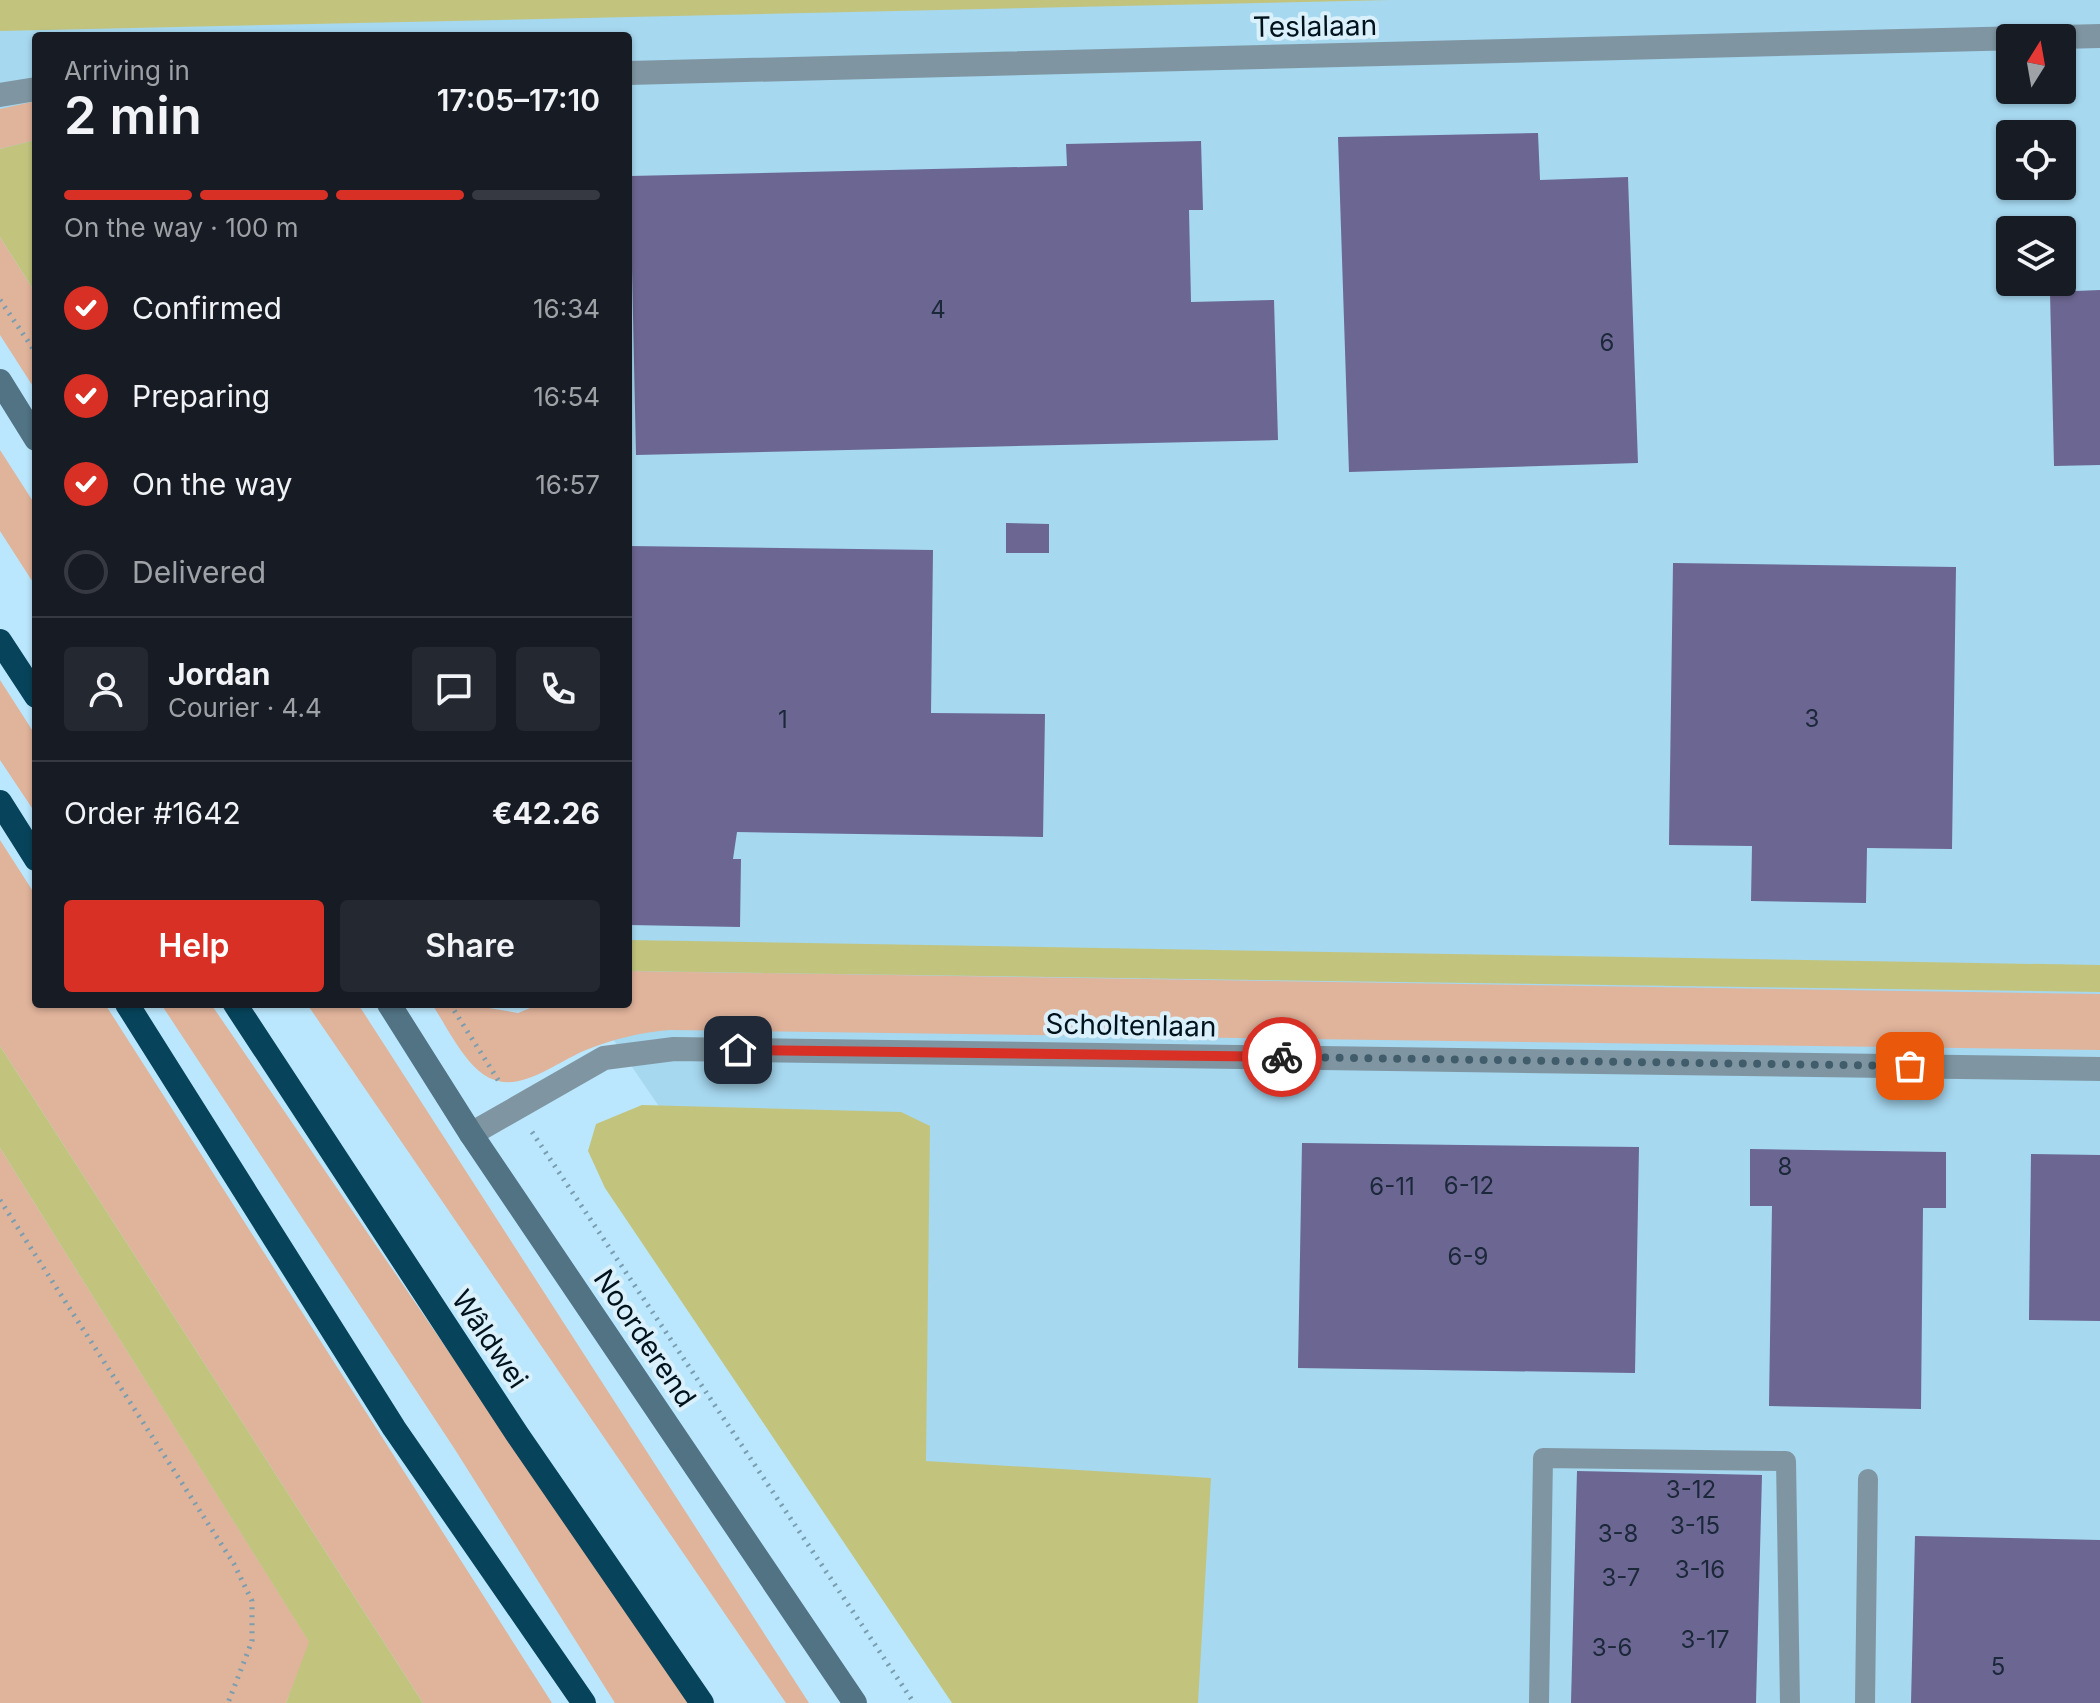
<!DOCTYPE html>
<html lang="en">
<head>
<meta charset="utf-8">
<style>
  :root { --surface:#171b24; --page:#242831; --text:#f1f3f6; --muted:#9ea1a6; --line:#363941; --accent:#d93025 }
  body { margin:0; font-family:Inter,sans-serif; background:var(--page); color:var(--text); height:100vh; display:flex; flex-direction:column; font-size:30px; white-space:nowrap }
  * { box-sizing:border-box; margin:0 }
  p { font-size:26px; color:var(--muted) }
  .icon { flex:none; width:44px; height:44px; fill:none; stroke:currentColor; stroke-width:2; stroke-linecap:round; stroke-linejoin:round }
  .map { position:relative; flex:1; overflow:hidden }
  .panel { position:absolute; left:32px; top:32px; width:600px; height:976px; display:flex; flex-direction:column; background:var(--surface); border-radius:8px; box-shadow:0 2px 6px #0004 }
  .panel>* { flex:none }
  .needle { width:52px; rotate:11deg }
  .fabs { position:absolute; left:1996px; top:24px; display:grid; gap:16px }
  .fabs a { display:grid; place-items:center; width:80px; height:80px; border-radius:8px; background:var(--surface); box-shadow:0 2px 6px #0004; font-size:40px }
  .pin { position:absolute; display:grid; place-items:center; width:68px; height:68px; color:#fff; margin:-34px; border-radius:16px; box-shadow:0 4px 12px #0006 }
  .courier { position:absolute; display:grid; place-items:center; width:80px; height:80px; margin:-40px; border:6px solid #d93025; border-radius:50%; background:#fff; color:#222; box-shadow:0 2px 10px #0007 }
  .overview em { font-style:normal; font-weight:600 }
  .overview div { display:flex; flex-direction:column-reverse }
  .overview { display:flex; align-items:center; justify-content:space-between; height:136px; padding:0 32px }
  h1 { font-size:52px; font-weight:600; line-height:60px }
  .bar { display:grid; grid-template-columns:repeat(4,1fr); gap:12px 8px; align-content:center; height:96px; padding:0 32px }
  .bar i { height:10px; border-radius:6px; background:var(--line) }
  .bar .current { background:var(--accent) }
  .bar p { grid-column:span 4 }
  .line { display:flex; align-items:center; gap:20px; padding:0 32px; border-top:2px solid var(--line) }
  .line div { flex:1 }
  .round { display:grid; place-items:center; flex:none; width:84px; height:84px; border-radius:8px; background:var(--page) }
  ol { padding:0 32px; list-style:none }
  li { display:flex; align-items:center; gap:24px; height:88px }
  li p { margin-inline-start:auto }
  li .icon { padding:8px; border-radius:50%; background:var(--accent); color:#fff; stroke-width:4 }
  li:last-child { color:var(--muted) }
  li i { width:44px; height:44px; border:4px solid var(--line); border-radius:50% }
  .button { display:flex; gap:16px; margin-top:auto; padding:16px 32px }
  .button a { flex:1; height:92px; border-radius:8px; background:var(--accent); color:#fff; font-size:32px; font-weight:600; line-height:92px; text-align:center }
  .button a+a { background:var(--page); color:var(--text) }
  .map>svg:first-child { display:block }
  .built { fill:#a6d8f0; fill-rule:evenodd }
  .green { fill:#e0b39b }
  .water { fill:#c2c47e }
  .building { fill:#6c6692 }
  .lines { fill:none; stroke-linecap:round; stroke-linejoin:round }
  .path { stroke:#7a9eb0; stroke-width:5; stroke-dasharray:2 6; stroke-linecap:butt }
  .lane { stroke:#7f96a2; stroke-width:20 }
  .street { stroke:#7f96a2; stroke-width:24 }
  .secondary { stroke:#517384; stroke-width:24 }
  .highway { stroke:#07445b; stroke-width:24 }
  .done { stroke:#415d6b; stroke-width:8; stroke-dasharray:0 14.4 }
  .route { stroke:#d93025; stroke-width:10 }
  .labels { text-anchor:middle; stroke-width:8; stroke-linejoin:round; paint-order:stroke }
  .number-label { font-size:24px; fill:#1b283a }
  .street-label { font-size:28px; fill:#00131d; stroke:#daf0fb }
</style>
</head>
<body>
<div class="map">
<svg width="2100" height="1703" viewBox="0 0 2100 1703">
  <rect width="100%" height="100%" fill="#bae7fd"/>
  <!-- built -->
  <path class="built" d="M353 0H2100V1703H1067L589 1004H628V36H36V195L0 142V7ZM2010 38H2062V90H2010ZM2010 134H2062V186H2010ZM2010 230H2062V282H2010Z"/>
  <!-- green -->
  <g class="green">
    <polygon points="36,101 36,140 0,149 0,109"/>
    <polygon points="0,237 36,294 36,391 0,335"/>
    <polygon points="0,450 36,506 36,587 0,531"/>
    <polygon points="0,680 36,736 36,814 0,760"/>
    <polygon points="0,840 36,896 36,1004 105,1004 552,1703 423,1703 0,1046"/>
    <path d="M628 971 2100 994V1050L670 1030C641 1032 614 1039 586 1050 547 1066 507 1107 469 1061 455 1044 444 1023 432 1004H486L489 1008 518 1013 540 1004H628Z"/>
    <polygon points="161,1004 211,1004 689,1703 615,1703 454,1448"/>
    <polygon points="307,1004 358,1004 809,1703 786,1703"/>
    <polygon points="0,1148 310,1643 286,1703 0,1703"/>
  </g>
  <!-- water -->
  <g class="water">
    <polygon points="0,0 1390,0 0,31"/>
    <polygon points="36,140 36,294 0,237 0,149"/>
    <polygon points="628,940 2100,965 2100,992 628,971"/>
    <polygon points="0,1046 423,1703 286,1703 309,1642 0,1148"/>
    <polygon points="642,1105 901,1112 930,1126 926,1461 1211,1478 1198,1703 952,1703 605,1188 588,1151 596,1124"/>
  </g>
  <!-- building -->
  <g class="building">
    <polygon points="1538,133 1540,180 1628,177 1638,463 1349,472 1338,137"/>
    <polygon points="1201,141 1203,210 1189,210 1191,302 1274,300 1278,440 636,455 630,176 1067,166 1066,144"/>
    <polygon points="2100,290 2100,465 2054,466 2050,292"/>
    <polygon points="1006,523 1049,524 1049,553 1006,553"/>
    <polygon points="628,546 933,550 931,713 1045,714 1043,837 737,832 733,859 741,859 740,927 628,925"/>
    <polygon points="1673,563 1956,567 1952,849 1867,848 1866,903 1751,901 1752,846 1669,845"/>
    <polygon points="1302,1143 1639,1147 1635,1373 1298,1368"/>
    <polygon points="1750,1149 1946,1152 1946,1208 1923,1208 1921,1409 1769,1406 1772,1206 1750,1206"/>
    <polygon points="2031,1154 2100,1155 2100,1321 2029,1320"/>
    <polygon points="1577,1471 1762,1475 1756,1703 1571,1703"/>
    <polygon points="1915,1536 2100,1540 2100,1703 1911,1703"/>
  </g>
  <g class="lines">
    <!-- path -->
    <g class="path">
      <polyline points="0,300 36,353"/>
      <polyline points="450,1004 500,1083"/>
      <polyline points="532,1132 914,1703"/>
      <polyline points="0,1200 234,1564 252,1601 252,1641 228,1703"/>
    </g>
    <!-- lane -->
    <g class="lane">
      <polyline points="1539,1703 1543,1458 1786,1461 1790,1703"/>
      <polyline points="1865,1703 1868,1479"/>
    </g>
    <!-- street -->
    <g class="street">
      <polyline points="628,73 2100,36"/>
      <polyline points="0,95 36,89"/>
      <polyline points="471,1134 604,1058 674,1049 2100,1069"/>
    </g>
    <!-- secondary -->
    <g class="secondary">
      <polyline points="0,381 36,439"/>
      <polyline points="389,1004 471,1134 855,1703"/>
    </g>
    <!-- highway -->
    <g class="highway">
      <polyline points="0,641 36,696"/>
      <polyline points="0,802 36,859"/>
      <polyline points="127,1004 394,1428 584,1703"/>
      <polyline points="235,1004 517,1434 702,1703"/>
    </g>
  </g>
  <g class="lines">
    <!-- done -->
    <polyline class="done" points="1282,1057 1910,1066"/>
    <!-- route -->
    <polyline class="route" points="738,1050 1282,1057"/>
  </g>
  <g class="labels">
    <!-- number labels -->
    <g class="number-label">
      <text x="938" y="318">4</text>
      <text x="1607" y="351">6</text>
      <text x="1812" y="727">3</text>
      <text x="783" y="728">1</text>
      <text x="1785" y="1175">8</text>
      <text x="1469" y="1194">6-12</text>
      <text x="1392" y="1195">6-11</text>
      <text x="1468" y="1265">6-9</text>
      <text x="1691" y="1498">3-12</text>
      <text x="1695" y="1534">3-15</text>
      <text x="1618" y="1542">3-8</text>
      <text x="1700" y="1578">3-16</text>
      <text x="1621" y="1586">3-7</text>
      <text x="1705" y="1648">3-17</text>
      <text x="1612" y="1656">3-6</text>
      <text x="1998" y="1675">5</text>
    </g>
    <!-- street labels -->
    <g class="street-label">
      <text transform="translate(1315 26) rotate(-1)" y="10">Teslalaan</text>
      <text transform="translate(1131 1025) rotate(1)" y="10">Scholtenlaan</text>
      <text transform="translate(645 1338) rotate(56)" y="10">Noorderend</text>
      <text transform="translate(490 1339) rotate(56)" y="10">Wâldwei</text>
    </g>
  </g>
</svg>
<div class="fabs">
<a><svg class="needle" viewBox="-14 -14 28 28"><path d="M0-13l5 13h-10z" fill="#e53935"/><path d="M0 13l5-13h-10z" fill="#9ea1a6"/></svg></a>
<a><svg class="icon" aria-label="locate" viewBox="0 0 24 24"><circle cx="12" cy="12" r="6"/><path d="M12 2v4M12 18v4M2 12h4M18 12h4"/></svg></a>
<a><svg class="icon" aria-label="layers" viewBox="0 0 24 24"><path d="M12 4l9 5-9 5-9-5zM3 14l9 5 9-5"/></svg></a>
</div>
<div class="pin" style="left:1910px;top:1066px;background:#ea580c"><svg class="icon" aria-label="bag" viewBox="0 0 24 24"><path d="M5 8h14l-1 12H6zM9 8a3 3 0 0 1 6 0"/></svg></div>
<div class="pin" style="left:738px;top:1050px;background:#1f2937"><svg class="icon" aria-label="home" viewBox="0 0 24 24"><path d="M3 11l9-7 9 7M6 9v11h12V9"/></svg></div>
<div class="courier" style="left:1282px;top:1057px"><svg class="icon" aria-label="bike" viewBox="0 0 24 24"><circle cx="6" cy="16" r="4"/><circle cx="18" cy="16" r="4"/><path d="M6 16l4-8h5l3 8M10 8l3 8H6M13 5h3"/></svg></div>
<section class="panel">
<div class="overview"><div><h1>2 min</h1><p>Arriving in</p></div><em>17:05–17:10</em></div>
<div class="bar"><i class="current"></i><i class="current"></i><i class="current"></i><i></i><p>On the way · 100 m</p></div>
<ol>
<li><svg class="icon" aria-label="check" viewBox="0 0 24 24"><path d="M5 12l5 5 9-10"/></svg>Confirmed<p>16:34</p></li>
<li><svg class="icon" aria-label="check" viewBox="0 0 24 24"><path d="M5 12l5 5 9-10"/></svg>Preparing<p>16:54</p></li>
<li><svg class="icon" aria-label="check" viewBox="0 0 24 24"><path d="M5 12l5 5 9-10"/></svg>On the way<p>16:57</p></li>
<li><i></i>Delivered</li>
</ol>
<div class="line" style="height:144px"><a class="round"><svg class="icon" aria-label="person" viewBox="0 0 24 24"><circle cx="12" cy="8" r="4"/><path d="M4 21q1-7 8-7t8 7"/></svg></a><div><b>Jordan</b><p>Courier · 4.4</p></div><a class="round"><svg class="icon" aria-label="chat" viewBox="0 0 24 24"><path d="M4 5h16v11H9l-5 4z"/></svg></a><a class="round"><svg class="icon" aria-label="phone" viewBox="0 0 24 24"><path d="M5 4h4l2 5-3 2q2 4 5 5l2-3 5 2v4C11 20 4 13 5 4z"/></svg></a></div>
<div class="line" style="height:104px"><div>Order #1642</div><b>€42.26</b></div>
<div class="button"><a>Help</a><a>Share</a></div>
</section>
</div>
</body>
</html>
